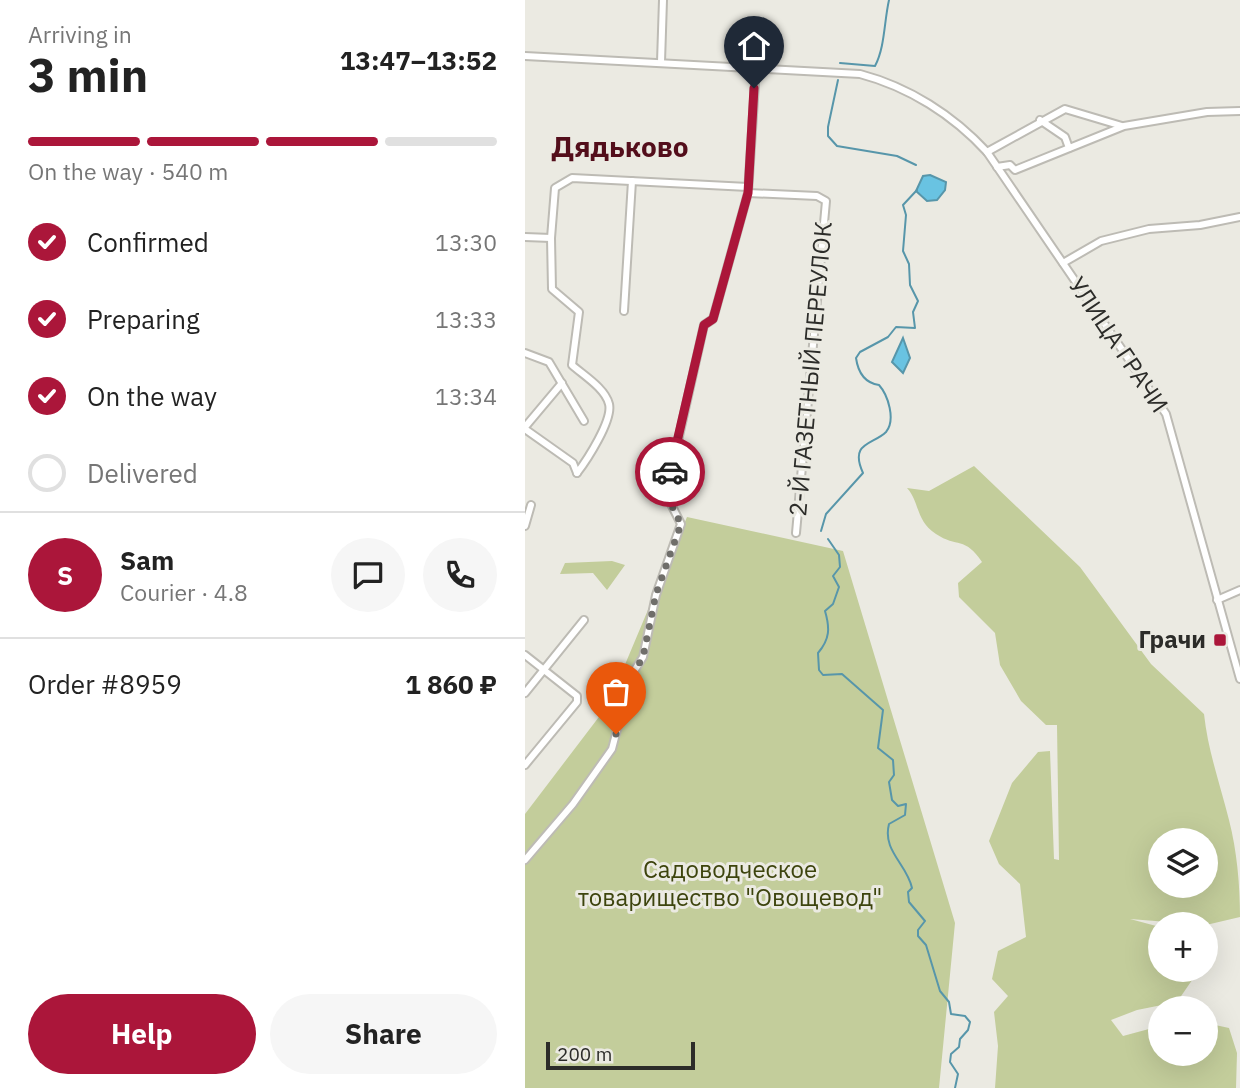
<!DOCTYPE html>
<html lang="en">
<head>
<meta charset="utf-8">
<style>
  :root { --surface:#fff; --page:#f6f6f6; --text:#222; --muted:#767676; --line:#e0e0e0; --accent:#ab163a }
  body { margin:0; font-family:"IBM Plex Sans",sans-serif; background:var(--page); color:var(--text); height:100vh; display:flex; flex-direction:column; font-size:26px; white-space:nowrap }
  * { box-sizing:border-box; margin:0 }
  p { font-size:23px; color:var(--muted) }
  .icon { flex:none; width:38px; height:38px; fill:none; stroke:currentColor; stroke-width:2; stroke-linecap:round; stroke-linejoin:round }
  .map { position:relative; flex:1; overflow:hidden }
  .drawer { display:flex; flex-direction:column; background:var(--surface); width:525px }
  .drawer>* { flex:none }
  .buttons { position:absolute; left:623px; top:828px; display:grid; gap:14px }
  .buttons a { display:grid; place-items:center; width:70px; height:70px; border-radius:50%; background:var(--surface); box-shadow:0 7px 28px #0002; font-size:35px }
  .scale { position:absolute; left:21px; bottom:18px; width:149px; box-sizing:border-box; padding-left:7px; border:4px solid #2c2c29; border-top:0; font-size:19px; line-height:24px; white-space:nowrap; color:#2c2c29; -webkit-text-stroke:5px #ebeae2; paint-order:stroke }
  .pin { position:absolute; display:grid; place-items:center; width:60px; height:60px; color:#fff; margin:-72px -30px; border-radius:50% 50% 50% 0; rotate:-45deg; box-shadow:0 0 7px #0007 }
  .pin .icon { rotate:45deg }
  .courier { position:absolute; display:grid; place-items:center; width:70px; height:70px; margin:-35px; border:5px solid #ab163a; border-radius:50%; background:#fff; color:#222; box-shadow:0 2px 9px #0007 }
  .head em { font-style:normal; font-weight:700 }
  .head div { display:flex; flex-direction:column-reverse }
  .head { display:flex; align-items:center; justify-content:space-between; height:119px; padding:0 28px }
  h1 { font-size:46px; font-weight:700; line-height:52px }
  .bar { display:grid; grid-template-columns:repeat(4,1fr); gap:10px 7px; align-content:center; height:84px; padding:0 28px }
  .bar i { height:9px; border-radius:5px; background:var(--line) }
  .bar .active { background:var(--accent) }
  .bar p { grid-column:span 4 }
  .line { display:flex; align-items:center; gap:18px; padding:0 28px; border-top:2px solid var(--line) }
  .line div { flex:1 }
  .round { display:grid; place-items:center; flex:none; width:74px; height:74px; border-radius:37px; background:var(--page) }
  ol { padding:0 28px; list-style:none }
  li { display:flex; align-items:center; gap:21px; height:77px }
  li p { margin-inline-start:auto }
  li .icon { padding:7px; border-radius:50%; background:var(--accent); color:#fff; stroke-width:4 }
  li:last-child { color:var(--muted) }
  li i { width:38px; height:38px; border:4px solid var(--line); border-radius:50% }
  .primary-button { display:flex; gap:14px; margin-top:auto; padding:14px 28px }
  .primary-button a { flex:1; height:80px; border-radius:42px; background:var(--accent); color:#fff; font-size:28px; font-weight:700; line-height:80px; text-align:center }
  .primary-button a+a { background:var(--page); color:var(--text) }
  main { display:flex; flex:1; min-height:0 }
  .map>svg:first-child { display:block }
  .green { fill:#c3cd9b; fill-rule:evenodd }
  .water { fill:#69c3e2; stroke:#5796aa; stroke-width:2 }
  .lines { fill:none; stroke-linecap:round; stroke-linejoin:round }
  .stream { stroke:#5796aa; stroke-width:2 }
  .minor-casing { stroke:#bdbbb4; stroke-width:10 }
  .minor { stroke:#fff; stroke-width:6 }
  .done { stroke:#6f6e6a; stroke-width:7; stroke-dasharray:0 12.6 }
  .route { stroke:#ab163a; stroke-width:9 }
  .poi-dot { fill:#ab163a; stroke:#ebeae2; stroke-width:2.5 }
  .labels { text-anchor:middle; stroke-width:6; stroke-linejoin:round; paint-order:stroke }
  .street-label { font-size:24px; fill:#2c2c29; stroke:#ebeae2 }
  .poi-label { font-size:24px; font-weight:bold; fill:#2c2c29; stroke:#ebeae2; text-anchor:end }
  .park-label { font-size:24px; fill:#3d440d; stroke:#ebeae2 }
  .quarter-label { font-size:28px; font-weight:bold; fill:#530e1b; stroke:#ebeae2 }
</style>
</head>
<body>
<main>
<section class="drawer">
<div class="head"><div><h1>3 min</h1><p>Arriving in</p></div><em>13:47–13:52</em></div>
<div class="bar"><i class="active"></i><i class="active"></i><i class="active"></i><i></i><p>On the way · 540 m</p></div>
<ol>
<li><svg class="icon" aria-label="check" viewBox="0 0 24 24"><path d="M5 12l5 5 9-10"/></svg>Confirmed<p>13:30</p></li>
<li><svg class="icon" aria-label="check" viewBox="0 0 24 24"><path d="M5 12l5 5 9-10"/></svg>Preparing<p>13:33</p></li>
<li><svg class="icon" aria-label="check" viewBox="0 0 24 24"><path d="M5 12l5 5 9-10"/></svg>On the way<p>13:34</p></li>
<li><i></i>Delivered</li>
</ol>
<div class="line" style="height:126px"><b class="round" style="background:var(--accent);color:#fff">S</b><div><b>Sam</b><p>Courier · 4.8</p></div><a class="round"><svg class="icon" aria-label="chat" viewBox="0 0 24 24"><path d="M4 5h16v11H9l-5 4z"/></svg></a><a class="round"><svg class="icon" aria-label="phone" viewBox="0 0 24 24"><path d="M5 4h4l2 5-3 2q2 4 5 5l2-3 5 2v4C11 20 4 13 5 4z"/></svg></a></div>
<div class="line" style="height:91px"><div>Order #8959</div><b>1 860 ₽</b></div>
<div class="primary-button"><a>Help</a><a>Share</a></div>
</section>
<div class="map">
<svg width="715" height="1088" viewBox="0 0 715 1088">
  <rect width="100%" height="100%" fill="#ebeae2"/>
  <!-- green -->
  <g class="green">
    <path d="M449 466 555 567 626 664 679 714C683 751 695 784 704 820 712 851 715 885 715 917L681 925 605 919 635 927V970H674L652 1002 612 1010 586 1020 598 1036 635 1026V1054H681V1023L704 1028 712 1053 711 1088H470L473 1046 469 1012 483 996 467 979 473 951 501 937 495 884 474 864 464 841 487 783 513 752 525 751 529 859 534 860 532 725H521L496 701 475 665 470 633 434 597 433 583 457 562C440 536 432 548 411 534 390 520 395 502 382 488L404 491ZM681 840V886H635V840Z"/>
    <polygon points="162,517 318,551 430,923 414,1088 0,1088 0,814 83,705"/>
    <polygon points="87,561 100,565 82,590 68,573 35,574 40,563"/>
  </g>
  <!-- water -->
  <g class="water">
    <polygon points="405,175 421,182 420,190 412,200 402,201 391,191 398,176"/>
    <polygon points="378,338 385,358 378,373 367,362"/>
  </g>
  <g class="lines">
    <!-- stream -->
    <g class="stream">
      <path d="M315 63 350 66C360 47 359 22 364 0"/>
      <polyline points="313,80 303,127 303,136 312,146 372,156 391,165"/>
      <path d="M296 531 301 514 338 473C324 442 348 445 361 432 371 420 363 395 354 385 340 383 333 372 331 358L335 352 363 337 371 327 390 328 388 312 393 301 385 285 384 264 378 251 381 215 378 205 392 190"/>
      <path d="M303 539 314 555 315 567 308 576 314 587 308 604 300 611C305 628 305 639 293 653L294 670 298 675 317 674 358 710 353 748 368 760 369 775 364 782 367 800 373 806 381 804 380 815 364 824C357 851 382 864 387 888L383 892 384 902 400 921 393 930V936L401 945 415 991 424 1002 426 1014 440 1016 445 1022 443 1030 435 1039 434 1047 426 1054 425 1062 433 1074 430 1088"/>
    </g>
    <!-- minor casing -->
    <g class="minor-casing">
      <g id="minor">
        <path d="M0 56 335 74C384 87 428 115 462 152L641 414 715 679"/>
        <polyline points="136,62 138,0"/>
        <polyline points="515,120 540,137 544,148"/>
        <polyline points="462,152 540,109 597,126"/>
        <polyline points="472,167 485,165 490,170 599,126 682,112 715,111"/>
        <polyline points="223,193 292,196 301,201 271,533"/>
        <polyline points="0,237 26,238"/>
        <polyline points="538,263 576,241 624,229 675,225 715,217"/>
        <polyline points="99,311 107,181"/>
        <polyline points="0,353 24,362 59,421"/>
        <polyline points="0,427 37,383"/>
        <polyline points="0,429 48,463 52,473"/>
        <path d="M52 473C62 460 88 420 84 404 80 388 58 375 47 365L54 312 27 289 26 238 30 188 47 178 223 187"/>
        <polyline points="0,526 6,505"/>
        <polyline points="692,600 715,590"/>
        <polyline points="0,655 52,696 52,702 0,765"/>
        <polyline points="0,693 59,620"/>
        <polyline points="0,860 48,804 87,749 106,676 118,657 131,595 156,524 141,494 179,325 188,319 223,193 231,68"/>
      </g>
    </g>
    <!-- minor -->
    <use href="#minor" class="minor"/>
  </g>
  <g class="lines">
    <!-- done -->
    <polyline class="done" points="91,734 106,677 118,657 131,594 156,524 141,494 145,472"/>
    <!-- route -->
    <polyline class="route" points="145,472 179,325 188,319 223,193 229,88"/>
  </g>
  <!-- markers -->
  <rect class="poi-dot" x="688" y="633" width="14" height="14" rx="3.5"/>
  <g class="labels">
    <!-- street labels -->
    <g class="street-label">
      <text transform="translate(593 345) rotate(56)" y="8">УЛИЦА ГРАЧИ</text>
      <text transform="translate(286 369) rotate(-85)" y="8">2-Й ГАЗЕТНЫЙ ПЕРЕУЛОК</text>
    </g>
    <!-- poi labels -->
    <g class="poi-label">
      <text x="681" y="648">Грачи</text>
    </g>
    <!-- park labels -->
    <g class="park-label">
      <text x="205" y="878">Садоводческое<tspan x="205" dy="28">товарищество "Овощевод"</tspan></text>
    </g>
    <!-- quarter labels -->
    <g class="quarter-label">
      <text x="95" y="157">Дядьково</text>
    </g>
  </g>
</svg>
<div class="buttons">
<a><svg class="icon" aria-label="layers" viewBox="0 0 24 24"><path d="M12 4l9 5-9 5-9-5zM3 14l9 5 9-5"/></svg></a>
<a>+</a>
<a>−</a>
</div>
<div class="scale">200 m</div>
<div class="pin" style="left:91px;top:734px;background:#ea580c"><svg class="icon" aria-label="bag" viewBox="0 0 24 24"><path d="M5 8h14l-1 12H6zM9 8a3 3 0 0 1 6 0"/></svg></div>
<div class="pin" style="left:229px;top:88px;background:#1f2937"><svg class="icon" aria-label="home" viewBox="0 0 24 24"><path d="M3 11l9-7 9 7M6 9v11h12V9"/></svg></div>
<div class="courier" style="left:145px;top:472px"><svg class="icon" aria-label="car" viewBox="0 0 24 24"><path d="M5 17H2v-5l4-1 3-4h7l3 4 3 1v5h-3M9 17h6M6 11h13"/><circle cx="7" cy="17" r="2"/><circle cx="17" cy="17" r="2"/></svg></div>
</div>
</main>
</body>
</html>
